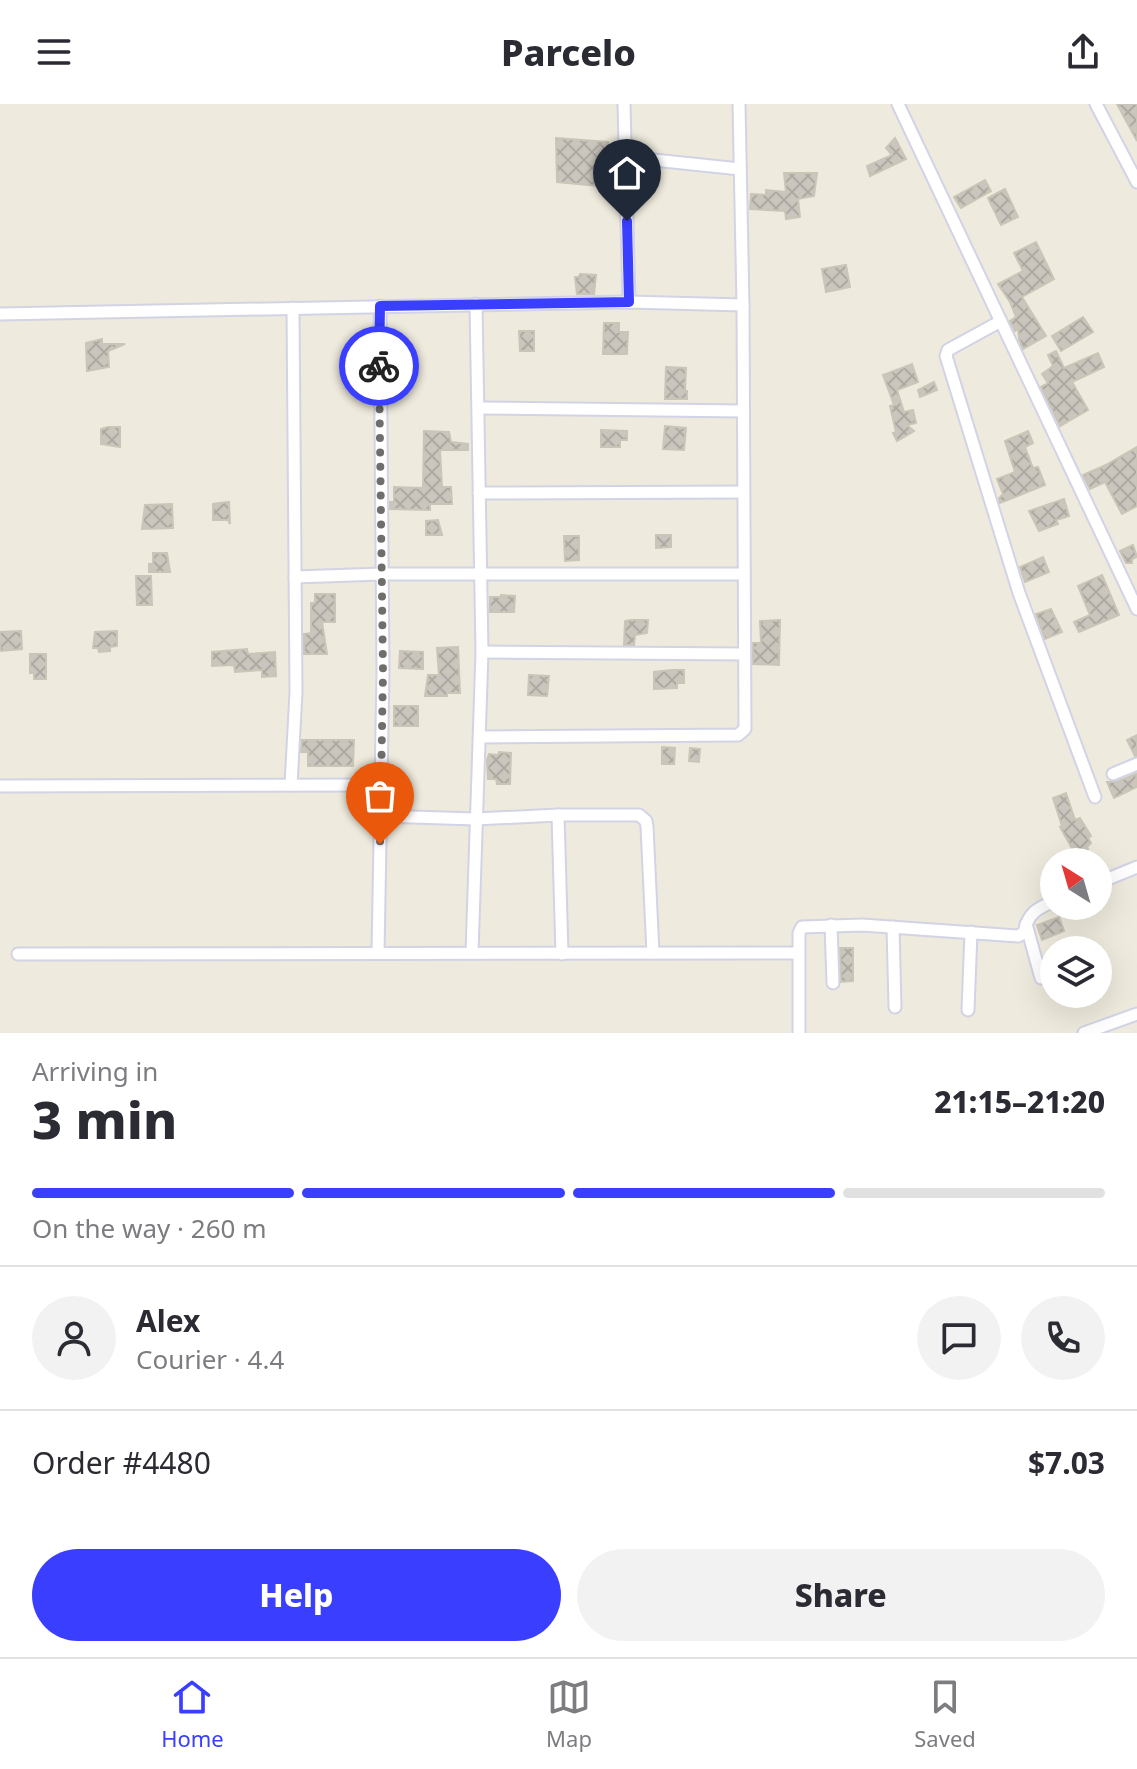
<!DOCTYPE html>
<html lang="en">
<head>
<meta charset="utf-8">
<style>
  :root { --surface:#fff; --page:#f2f2f3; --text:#2b2b33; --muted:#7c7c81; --line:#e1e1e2; --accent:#393eff }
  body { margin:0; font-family:"Noto Sans",sans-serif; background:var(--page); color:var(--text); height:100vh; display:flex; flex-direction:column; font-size:30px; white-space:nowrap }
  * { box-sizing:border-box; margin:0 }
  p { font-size:26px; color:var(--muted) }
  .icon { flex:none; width:44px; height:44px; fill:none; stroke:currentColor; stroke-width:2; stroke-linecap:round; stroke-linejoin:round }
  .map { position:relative; height:929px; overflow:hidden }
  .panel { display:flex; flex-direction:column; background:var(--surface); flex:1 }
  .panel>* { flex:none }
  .needle { width:52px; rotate:323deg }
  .tools { position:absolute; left:1040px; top:744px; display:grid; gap:16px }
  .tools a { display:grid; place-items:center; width:72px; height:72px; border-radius:50%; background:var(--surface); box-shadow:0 8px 32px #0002; font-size:40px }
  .pin { position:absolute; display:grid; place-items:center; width:68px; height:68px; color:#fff; margin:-82px -34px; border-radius:50% 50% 50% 0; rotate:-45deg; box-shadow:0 0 8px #0007 }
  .pin .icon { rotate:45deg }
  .courier { position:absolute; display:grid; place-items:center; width:80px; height:80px; margin:-40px; border:6px solid #393eff; border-radius:50%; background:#fff; color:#222; box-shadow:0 2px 10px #0007 }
  .overview em { font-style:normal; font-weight:800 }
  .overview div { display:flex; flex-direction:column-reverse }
  .overview { display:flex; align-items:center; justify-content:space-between; height:136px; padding:0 32px }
  h1 { font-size:52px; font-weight:800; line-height:60px }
  .bar { display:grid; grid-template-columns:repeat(4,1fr); gap:12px 8px; align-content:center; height:96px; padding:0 32px }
  .bar i { height:10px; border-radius:6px; background:var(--line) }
  .bar .active { background:var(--accent) }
  .bar p { grid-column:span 4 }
  .line { display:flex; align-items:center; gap:20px; padding:0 32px; border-top:2px solid var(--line) }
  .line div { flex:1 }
  .round { display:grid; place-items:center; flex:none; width:84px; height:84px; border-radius:42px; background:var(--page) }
  .cta { display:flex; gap:16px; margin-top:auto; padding:16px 32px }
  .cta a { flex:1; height:92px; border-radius:48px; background:var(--accent); color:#fff; font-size:32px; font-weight:800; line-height:92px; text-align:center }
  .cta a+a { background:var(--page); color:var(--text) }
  header { display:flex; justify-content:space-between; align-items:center; height:104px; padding:0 32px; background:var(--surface); font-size:36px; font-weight:800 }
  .tab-bar { display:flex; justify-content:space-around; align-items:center; height:112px; border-top:2px solid var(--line); background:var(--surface); font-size:22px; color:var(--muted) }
  .tab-bar a { display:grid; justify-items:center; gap:4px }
  .tab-bar .active { color:var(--accent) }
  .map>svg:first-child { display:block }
  .building { fill:url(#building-cross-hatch); stroke:#cac6b7; stroke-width:2 }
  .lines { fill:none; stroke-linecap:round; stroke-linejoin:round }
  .minor-casing { stroke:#d2d3e5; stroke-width:15 }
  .minor { stroke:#fff; stroke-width:11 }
  .done { stroke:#706e6a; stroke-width:8; stroke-dasharray:0 14.4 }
  .route { stroke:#393eff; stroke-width:10 }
</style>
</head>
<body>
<header><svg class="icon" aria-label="menu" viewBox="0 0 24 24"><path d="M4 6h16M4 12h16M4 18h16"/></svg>Parcelo<svg class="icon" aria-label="share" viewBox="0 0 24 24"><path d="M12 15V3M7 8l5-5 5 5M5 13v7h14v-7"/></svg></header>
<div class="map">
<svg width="1137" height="929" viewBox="0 0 1137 929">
  <defs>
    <pattern id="building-cross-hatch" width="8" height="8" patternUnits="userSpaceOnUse" patternTransform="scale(2)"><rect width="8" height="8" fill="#cac6bd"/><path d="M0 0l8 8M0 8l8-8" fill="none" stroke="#aeaaa3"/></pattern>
  </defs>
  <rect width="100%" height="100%" fill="#eeeadd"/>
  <!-- building -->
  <g class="building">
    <polygon points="1117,0 1137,0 1137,37"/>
    <polygon points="556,34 608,38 609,83 557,78"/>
    <polygon points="895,34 906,55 870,72 867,62 892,51 886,44"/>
    <polygon points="784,69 817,69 814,92 798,95 800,113 786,115 785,107 750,105 751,90 766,91 766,86 786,88"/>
    <polygon points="985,76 991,87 961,104 954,93"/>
    <polygon points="1005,85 1018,113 1001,121 988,94"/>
    <polygon points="1036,138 1054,175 1022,193 1046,232 1023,245 1019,235 1018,224 1015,227 1010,217 1016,213 1010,198 998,180 1023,167 1014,149"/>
    <polygon points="846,161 850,183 826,188 822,165"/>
    <polygon points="580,170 596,171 594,190 577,190 575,173 579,173"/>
    <polygon points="1083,213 1093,228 1061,247 1052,232"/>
    <polygon points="604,219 619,219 619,228 628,228 627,250 603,250"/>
    <polygon points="519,227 534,227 534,247 520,247"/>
    <polygon points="102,235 102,240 125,240 108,247 109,263 87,267 86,239"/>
    <polygon points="1056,247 1064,264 1098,249 1104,263 1072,278 1088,306 1060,322 1041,283 1048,279 1042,270 1053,262 1048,251"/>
    <polygon points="912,260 918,278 897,286 904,308 913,306 916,319 907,321 914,327 897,337 893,329 896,328 890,302 894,301 883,271"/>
    <polygon points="666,263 686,264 685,287 687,287 687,295 665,295"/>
    <polygon points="934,278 937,286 920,293 918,286"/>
    <polygon points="665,322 686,324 684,346 663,345"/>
    <polygon points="108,323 120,323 120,343 101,340 101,325"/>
    <polygon points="601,326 627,327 627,336 620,336 620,343 601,343"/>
    <polygon points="424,327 449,328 451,338 468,340 468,346 440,346 442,383 451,383 452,400 430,400 430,406 390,405 390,398 394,398 394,383 423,384"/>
    <polygon points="1028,327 1033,339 1025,343 1033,364 1038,363 1045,381 1000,399 999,394 1003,390 997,375 1015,368 1005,337"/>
    <polygon points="1137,343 1137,402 1122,410 1105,378 1090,385 1083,371 1106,361"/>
    <polygon points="1064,395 1069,412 1056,416 1058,420 1039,427 1029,407"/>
    <polygon points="229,398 230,420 228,416 213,416 213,400"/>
    <polygon points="172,400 173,424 142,425 145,401"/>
    <polygon points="438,416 442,431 426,431 426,417"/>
    <polygon points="656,431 671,431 671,443 656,444"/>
    <polygon points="564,432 579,432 579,456 565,457"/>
    <polygon points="1133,441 1137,453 1132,455 1132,459 1126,459 1120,447"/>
    <polygon points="153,449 167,449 170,468 149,468 149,460 153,460"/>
    <polygon points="1043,453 1049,468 1025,478 1020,463"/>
    <polygon points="1102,471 1119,511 1079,528 1074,518 1090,511 1078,482"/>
    <polygon points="136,472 151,472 152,501 137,501"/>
    <polygon points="315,490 335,490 335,518 322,518 327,550 304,550 304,530 311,529 311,499 315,499"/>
    <polygon points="501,491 515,492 514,508 490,508 490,493 501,493"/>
    <polygon points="1051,505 1062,528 1045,535 1036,510"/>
    <polygon points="631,516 648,516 647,529 635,531 634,541 624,541 625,517"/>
    <polygon points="780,516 779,561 753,560 753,539 761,539 760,517"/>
    <polygon points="21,527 22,545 0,547 0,528"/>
    <polygon points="117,527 117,542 110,543 110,547 99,548 98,544 93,544 95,528"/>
    <polygon points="458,543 460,589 447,589 447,592 425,592 428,571 439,571 437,544"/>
    <polygon points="247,545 248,550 275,548 276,572 262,573 262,566 235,568 234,561 212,562 212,548"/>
    <polygon points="400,547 423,548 423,565 399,564"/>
    <polygon points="30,550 46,550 46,575 34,575 34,569 30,569"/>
    <polygon points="672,566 684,566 684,579 677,579 677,584 654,585 654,568"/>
    <polygon points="529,571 549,572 547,592 528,591"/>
    <rect x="394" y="602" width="24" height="20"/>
    <polygon points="1137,631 1137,652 1135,652 1127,636"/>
    <polygon points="302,636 354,636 353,662 308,662 308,648 301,648"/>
    <polygon points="662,643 675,644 674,660 662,660"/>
    <polygon points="690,644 700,645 699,658 689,657"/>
    <polygon points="499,648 511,649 510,680 497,680 496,675 488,675 487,656 489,650 498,651"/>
    <polygon points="1136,670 1137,683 1114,694 1107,678 1116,678"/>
    <polygon points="1066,689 1075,716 1080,714 1091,732 1088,734 1091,739 1087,743 1088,745 1080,749 1077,745 1073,746 1060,723 1062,722 1053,694"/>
    <polygon points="1059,813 1064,827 1042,836 1037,821"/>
    <polygon points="840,844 853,844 853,877 841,878"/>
  </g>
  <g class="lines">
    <!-- minor casing -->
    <g class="minor-casing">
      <g id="minor">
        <polyline points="624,0 629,198"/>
        <polyline points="898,0 1137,505"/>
        <polyline points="1096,0 1137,78"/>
        <polyline points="625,53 740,65"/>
        <polyline points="0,210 629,198 743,201"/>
        <polyline points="1001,217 948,246 946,252 1019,489 1095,693"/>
        <polyline points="479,304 743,307"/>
        <polyline points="479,389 743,388"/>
        <polyline points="295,473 382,470 743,470"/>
        <polyline points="482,548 744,550"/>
        <polyline points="480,633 738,631 745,625 743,201 739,0"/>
        <polyline points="1113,670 1137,660"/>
        <polyline points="291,681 296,588 293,204"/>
        <polyline points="0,682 381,681"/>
        <polyline points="558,711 562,850"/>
        <polyline points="381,712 475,715 558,711 639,711 646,717 647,723 653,849"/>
        <polyline points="1098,779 1137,763"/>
        <polyline points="1026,820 1041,874"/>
        <polyline points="831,821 833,879"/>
        <polyline points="893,823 895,903"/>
        <polyline points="378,849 383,568 380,202"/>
        <polyline points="472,849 482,548 476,200"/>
        <polyline points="18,850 798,849"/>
        <polyline points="968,906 971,828"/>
        <path d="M799 929V829L802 823 862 821 1018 832 1024 829C1028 809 1036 805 1054 797"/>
        <polyline points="1084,929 1137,910"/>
      </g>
    </g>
    <!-- minor -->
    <use href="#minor" class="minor"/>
  </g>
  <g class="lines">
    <!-- done -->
    <polyline class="done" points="379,262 383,568 380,740"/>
    <!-- route -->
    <polyline class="route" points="379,262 380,202 629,198 627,117"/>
  </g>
</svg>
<div class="tools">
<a><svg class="needle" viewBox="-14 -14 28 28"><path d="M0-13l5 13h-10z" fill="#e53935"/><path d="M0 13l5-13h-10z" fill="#7c7c81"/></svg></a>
<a><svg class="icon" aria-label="layers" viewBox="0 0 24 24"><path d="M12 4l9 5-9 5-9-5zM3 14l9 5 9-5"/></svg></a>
</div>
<div class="pin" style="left:380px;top:740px;background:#ea580c"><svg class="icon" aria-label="bag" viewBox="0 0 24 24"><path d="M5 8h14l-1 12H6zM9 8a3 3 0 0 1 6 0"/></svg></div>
<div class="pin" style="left:627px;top:117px;background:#1f2937"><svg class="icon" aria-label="home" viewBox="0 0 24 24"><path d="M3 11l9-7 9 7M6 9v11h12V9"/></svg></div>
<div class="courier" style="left:379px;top:262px"><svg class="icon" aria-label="bike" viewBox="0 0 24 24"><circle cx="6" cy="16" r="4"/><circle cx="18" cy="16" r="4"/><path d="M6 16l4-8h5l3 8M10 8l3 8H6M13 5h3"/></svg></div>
</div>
<section class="panel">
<div class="overview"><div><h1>3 min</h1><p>Arriving in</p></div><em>21:15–21:20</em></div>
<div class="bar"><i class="active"></i><i class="active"></i><i class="active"></i><i></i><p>On the way · 260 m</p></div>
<div class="line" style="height:144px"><a class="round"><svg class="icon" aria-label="person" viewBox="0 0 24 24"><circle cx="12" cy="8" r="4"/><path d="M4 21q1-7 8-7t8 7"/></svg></a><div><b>Alex</b><p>Courier · 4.4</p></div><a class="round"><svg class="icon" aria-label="chat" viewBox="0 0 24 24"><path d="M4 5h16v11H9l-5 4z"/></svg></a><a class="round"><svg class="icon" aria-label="phone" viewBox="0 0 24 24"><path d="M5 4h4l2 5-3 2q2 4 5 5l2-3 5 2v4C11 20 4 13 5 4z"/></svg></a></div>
<div class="line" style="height:104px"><div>Order #4480</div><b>$7.03</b></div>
<div class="cta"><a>Help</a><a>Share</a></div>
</section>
<nav class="tab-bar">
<a class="active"><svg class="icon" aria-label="home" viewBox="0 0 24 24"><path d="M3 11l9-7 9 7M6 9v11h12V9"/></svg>Home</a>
<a><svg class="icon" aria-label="map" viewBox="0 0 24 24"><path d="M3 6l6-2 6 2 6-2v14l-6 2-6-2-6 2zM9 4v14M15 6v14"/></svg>Map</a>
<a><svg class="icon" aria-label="saved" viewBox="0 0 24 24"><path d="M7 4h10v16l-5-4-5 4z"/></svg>Saved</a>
</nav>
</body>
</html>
